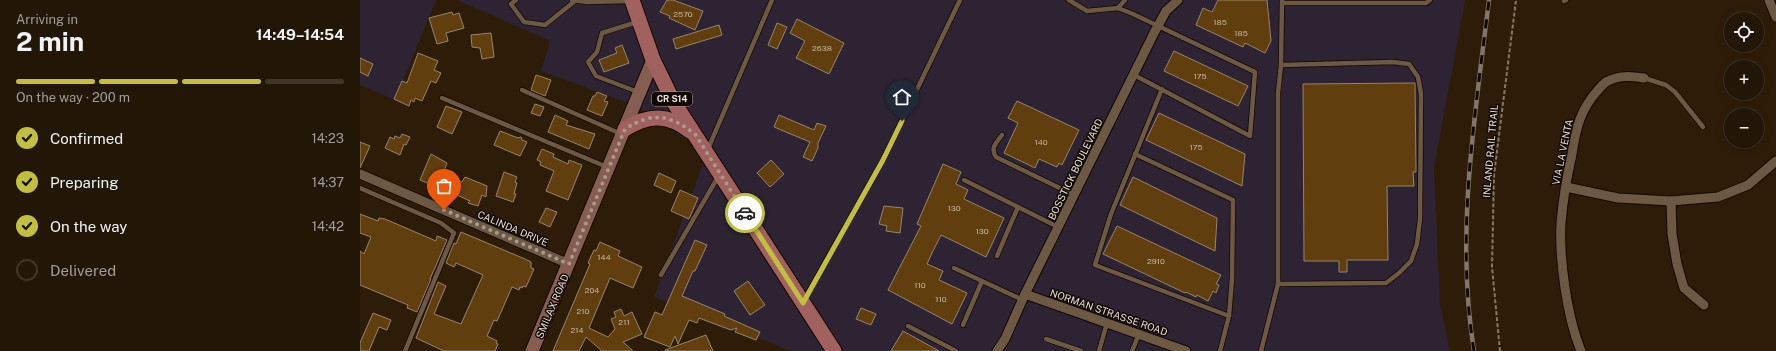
<!DOCTYPE html>
<html lang="en">
<head>
<meta charset="utf-8">
<style>
  :root { --surface:#221606; --page:#2e2314; --text:#f1f3f6; --muted:#a29f9b; --line:#3f3528; --accent:#c1be40 }
  body { margin:0; font-family:"Public Sans",sans-serif; background:var(--page); color:var(--text); height:100vh; display:flex; flex-direction:column; font-size:15px; white-space:nowrap }
  * { box-sizing:border-box; margin:0 }
  p { font-size:13px; color:var(--muted) }
  .icon { flex:none; width:22px; height:22px; fill:none; stroke:currentColor; stroke-width:2; stroke-linecap:round; stroke-linejoin:round }
  .map { position:relative; flex:1; overflow:hidden }
  .panel { display:flex; flex-direction:column; background:var(--surface); width:360px }
  .panel>* { flex:none }
  .buttons { position:absolute; left:1364px; top:12px; display:grid; gap:8px }
  .buttons a { display:grid; place-items:center; width:40px; height:40px; border-radius:50%; background:var(--surface); box-shadow:0 2px 10px #0003,0 0 0 1px var(--line); font-size:20px }
  .pin { position:absolute; display:grid; place-items:center; width:34px; height:34px; color:#fff; margin:-41px -17px; border-radius:50% 50% 50% 0; rotate:-45deg; box-shadow:0 0 4px #0007 }
  .pin .icon { rotate:45deg }
  .courier { position:absolute; display:grid; place-items:center; width:40px; height:40px; margin:-20px; border:3px solid #c1be40; border-radius:50%; background:#fff; color:#222; box-shadow:0 1px 5px #0007 }
  .overview em { font-style:normal; font-weight:700 }
  .overview div { display:flex; flex-direction:column-reverse }
  .overview { display:flex; align-items:center; justify-content:space-between; height:68px; padding:0 16px }
  h1 { font-size:26px; font-weight:700; line-height:30px }
  .bar { display:grid; grid-template-columns:repeat(4,1fr); gap:6px 4px; align-content:center; height:48px; padding:0 16px }
  .bar i { height:5px; border-radius:3px; background:var(--line) }
  .bar .selected { background:var(--accent) }
  .bar p { grid-column:span 4 }
  ol { padding:0 16px; list-style:none }
  li { display:flex; align-items:center; gap:12px; height:44px }
  li p { margin-inline-start:auto }
  li .icon { padding:4px; border-radius:50%; background:var(--accent); color:#111; stroke-width:4 }
  li:last-child { color:var(--muted) }
  li i { width:22px; height:22px; border:2px solid var(--line); border-radius:50% }
  main { display:flex; flex:1; min-height:0 }
  .map>svg:first-child { display:block }
  .commercial { fill:#2d2332 }
  .building { fill:#603e0e; stroke:#98846d }
  .lines { fill:none; stroke-linecap:round; stroke-linejoin:round }
  .lane-casing { stroke:#150600; stroke-width:6 }
  .street-casing { stroke:#150600; stroke-width:11 }
  .secondary-casing { stroke:#150600; stroke-width:15 }
  .primary-casing { stroke:#150600; stroke-width:17 }
  .path { stroke:#867867; stroke-width:2; stroke-dasharray:4 2; stroke-linecap:butt }
  .lane { stroke:#6c5944; stroke-width:4.5 }
  .street { stroke:#6c5944; stroke-width:9 }
  .secondary { stroke:#865d51; stroke-width:13 }
  .primary { stroke:#a1615e; stroke-width:15 }
  .rail-casing { stroke:#847666; stroke-width:4.5 }
  .rail { stroke:#100903; stroke-width:3; stroke-dasharray:9; stroke-linecap:butt }
  .done { stroke:#a89b8c; stroke-width:4; stroke-dasharray:0 7.2 }
  .route { stroke:#c1be40; stroke-width:5 }
  .labels { text-anchor:middle; stroke-width:3; stroke-linejoin:round; paint-order:stroke }
  .number-label { font-size:8px; fill:#c8b7a2 }
  .shield { fill:#100903; stroke:#a99f95; stroke-width:1 }
  .shield-label { font-size:9px; font-weight:bold; fill:#eadfd3 }
  .street-label { font-size:10px; fill:#eadfd3; stroke:#100903 }
</style>
</head>
<body>
<main>
<section class="panel">
<div class="overview"><div><h1>2 min</h1><p>Arriving in</p></div><em>14:49–14:54</em></div>
<div class="bar"><i class="selected"></i><i class="selected"></i><i class="selected"></i><i></i><p>On the way · 200 m</p></div>
<ol>
<li><svg class="icon" aria-label="check" viewBox="0 0 24 24"><path d="M5 12l5 5 9-10"/></svg>Confirmed<p>14:23</p></li>
<li><svg class="icon" aria-label="check" viewBox="0 0 24 24"><path d="M5 12l5 5 9-10"/></svg>Preparing<p>14:37</p></li>
<li><svg class="icon" aria-label="check" viewBox="0 0 24 24"><path d="M5 12l5 5 9-10"/></svg>On the way<p>14:42</p></li>
<li><i></i>Delivered</li>
</ol>
</section>
<div class="map">
<svg width="1416" height="351" viewBox="0 0 1416 351">
  <rect width="100%" height="100%" fill="#2d1d08"/>
  <!-- commercial -->
  <g class="commercial">
    <polygon points="0,0 76,0 35,100 0,85"/>
    <polygon points="97,0 1105,0 1074,168 1080,304 1090,351 431,351 294,297 347,153 274,105 181,71 190,41"/>
  </g>
  <!-- building -->
  <g class="building">
    <polygon points="307,0 313,0 343,11 335,30 309,18 310,16 300,12"/>
    <polygon points="858,0 907,0 911,41 905,53 885,43 883,47 836,25 843,8 852,12"/>
    <polygon points="92,12 93,15 99,13 104,28 86,33 88,41 77,44 69,18"/>
    <polygon points="437,19 484,43 469,74 436,58 445,41 430,33"/>
    <polygon points="417,23 427,27 417,49 408,45"/>
    <polygon points="359,25 362,35 316,49 313,39"/>
    <polygon points="131,33 134,57 122,59 120,48 112,47 111,35"/>
    <polygon points="262,45 269,63 244,72 239,60 257,53 255,48"/>
    <polygon points="814,51 888,86 878,106 804,71"/>
    <polygon points="58,53 78,61 74,70 81,73 76,83 71,81 62,101 55,98 54,102 51,100 49,106 34,99 42,81 47,83"/>
    <polygon points="0,58 13,64 8,76 0,72"/>
    <polygon points="176,75 191,80 185,96 171,90"/>
    <polygon points="1055,83 1056,172 1053,172 1054,186 1027,186 1028,260 987,260 987,272 979,272 979,261 944,261 943,84"/>
    <polygon points="237,92 247,96 244,101 248,102 242,116 227,110 233,96 235,96"/>
    <polygon points="657,101 719,130 702,165 699,163 697,167 679,159 675,168 644,153 658,123 648,118"/>
    <polygon points="175,104 184,107 180,116 171,113"/>
    <polygon points="86,106 102,112 92,134 77,127"/>
    <polygon points="799,113 885,154 882,186 786,140"/>
    <polygon points="195,115 208,121 206,125 235,134 229,149 188,132"/>
    <polygon points="419,115 454,130 457,123 466,126 458,143 458,148 452,161 443,157 450,142 414,127"/>
    <polygon points="140,131 158,138 161,137 162,140 167,142 160,156 134,145"/>
    <polygon points="42,134 50,137 46,145 44,144 40,155 25,148 30,137 34,139 35,136 40,138"/>
    <polygon points="0,142 10,146 0,168"/>
    <polygon points="182,149 194,154 193,157 208,164 209,160 222,165 208,200 186,191 194,171 180,165 181,162 177,160"/>
    <polygon points="71,154 87,163 83,174 102,182 105,177 127,186 126,197 122,195 118,206 108,203 110,201 97,195 99,191 79,183 73,182 72,185 60,180"/>
    <polygon points="411,160 424,174 410,187 397,173"/>
    <polygon points="583,164 601,172 596,184 608,190 604,199 644,218 626,257 581,235 572,253 567,264 583,271 579,280 607,293 592,324 528,290 561,226 557,224"/>
    <polygon points="144,172 157,177 155,182 157,183 154,194 156,194 153,202 136,196"/>
    <polygon points="299,173 316,181 311,193 294,185"/>
    <polygon points="773,177 857,218 855,251 760,205"/>
    <polygon points="320,190 338,198 329,219 311,211"/>
    <polygon points="524,206 543,208 540,233 526,231 527,226 519,224"/>
    <polygon points="186,208 197,212 190,227 179,222"/>
    <polygon points="0,214 18,221 19,218 25,219 76,241 77,236 87,240 70,279 71,279 57,312 47,308 48,305 0,285 0,251 4,254 11,237 0,233"/>
    <polygon points="757,226 861,275 856,284 859,285 856,293 853,291 848,301 837,295 836,297 826,292 825,293 743,254"/>
    <polygon points="101,232 165,259 171,262 171,268 174,269 166,287 163,286 162,288 160,287 159,290 152,287 137,321 134,320 127,336 137,341 136,343 138,344 135,351 84,351 56,338 78,282 86,286 74,314 101,324 123,275 96,263 94,267 86,263 94,243 96,244"/>
    <polygon points="335,240 347,245 335,271 333,271 322,296 365,314 364,316 400,332 396,340 375,332 377,328 371,330 339,318 337,323 329,320 318,344 315,336 310,347 284,337 295,312 302,315"/>
    <polygon points="240,242 260,251 258,256 282,267 273,288 250,278 229,328 248,337 255,329 251,319 256,317 254,312 261,309 264,316 272,312 282,334 263,342 273,351 242,351 226,337 219,351 193,351 230,264 228,263 234,250 236,251"/>
    <polygon points="388,281 405,305 390,315 374,291"/>
    <polygon points="501,308 516,314 511,325 496,319"/>
    <polygon points="13,313 31,320 27,330 19,327 9,351 0,351 0,343"/>
    <polygon points="543,331 579,351 531,351"/>
    <polygon points="346,335 353,351 305,351 305,350"/>
  </g>
  <g class="lines">
    <!-- lane casing -->
    <g class="lane-casing">
      <g id="lane">
        <polyline points="156,0 151,4 164,22 185,25 215,1"/>
        <polyline points="212,0 227,2 270,1"/>
        <polyline points="709,0 727,11 758,8 773,14 895,72 890,136 774,75"/>
        <polyline points="1204,1 1206,0"/>
        <polyline points="922,3 1066,3 1070,0"/>
        <polyline points="758,8 765,0"/>
        <polyline points="277,22 242,33 237,52 228,62 236,76 278,92"/>
        <polyline points="1284,78 1306,85 1315,92 1343,127"/>
        <polyline points="802,89 751,214 735,265 869,316 860,351"/>
        <polyline points="162,90 261,134"/>
        <polyline points="82,98 247,167"/>
        <path d="M642 135C636 143 630 148 636 157L714 195"/>
        <polyline points="348,149 412,0"/>
        <polyline points="775,154 873,200 872,279 869,316"/>
        <polyline points="604,180 698,227"/>
        <polyline points="0,188 81,223 94,233 45,351"/>
        <polyline points="637,256 658,207"/>
        <polyline points="594,268 663,300"/>
        <polyline points="301,275 358,177"/>
        <polyline points="918,284 1026,283 1039,273 1051,261 1057,244 1060,219 1061,94 1058,77 1049,64 1033,62 921,65"/>
        <polyline points="444,300 523,160 600,0"/>
        <polyline points="603,325 622,281"/>
        <polyline points="548,326 596,351"/>
        <polyline points="686,339 721,351"/>
        <polyline points="739,351 747,323"/>
        <polyline points="772,351 779,334"/>
        <polyline points="901,351 918,284 918,93 921,65 922,0"/>
      </g>
    </g>
    <!-- street casing -->
    <g class="street-casing">
      <g id="street">
        <polyline points="1409,0 1416,17"/>
        <polyline points="0,174 209,264"/>
        <polyline points="1206,187 1258,198 1311,201 1358,197 1388,185 1416,161"/>
        <polyline points="1311,201 1312,234 1317,264 1324,288 1344,305"/>
        <polyline points="665,294 826,351"/>
        <polyline points="637,351 645,339 665,294 794,33 806,11 818,0"/>
        <path d="M1221 351C1207 317 1199 259 1201 223 1203 199 1207 176 1212 154 1216 128 1220 110 1238 90 1240 88 1243 84 1246 82 1259 75 1271 76 1284 78"/>
      </g>
    </g>
    <!-- secondary casing -->
    <g class="secondary-casing">
      <polyline id="secondary" points="172,351 293,60"/>
    </g>
    <!-- primary casing -->
    <g class="primary-casing">
      <g id="primary">
        <polyline points="272,0 293,60 313,101 474,351"/>
        <path d="M265 129C289 114 308 114 330 131"/>
      </g>
    </g>
    <!-- path -->
    <polyline class="path" points="1140,351 1132,267 1134,175 1156,0"/>
    <!-- lane -->
    <use href="#lane" class="lane"/>
    <!-- street -->
    <use href="#street" class="street"/>
    <!-- secondary -->
    <use href="#secondary" class="secondary"/>
    <!-- primary -->
    <use href="#primary" class="primary"/>
    <!-- rail casing -->
    <g class="rail-casing">
      <path id="rail" d="M1114 351C1095 234 1115 116 1129 0"/>
    </g>
    <!-- rail -->
    <use href="#rail" class="rail"/>
  </g>
  <g class="lines">
    <!-- done -->
    <path class="done" d="M84 210 209 264 265 129C293 111 310 115 335 134L385 213"/>
    <!-- route -->
    <polyline class="route" points="385,213 443,303 523,160 542,121"/>
  </g>
  <g class="labels">
    <!-- number labels -->
    <g class="number-label">
      <text x="323" y="17">2570</text>
      <text x="860" y="25">185</text>
      <text x="881" y="36">185</text>
      <text x="462" y="51">2638</text>
      <text x="840" y="79">175</text>
      <text x="681" y="145">140</text>
      <text x="836" y="150">175</text>
      <text x="594" y="211">130</text>
      <text x="622" y="234">130</text>
      <text x="244" y="260">144</text>
      <text x="796" y="264">2910</text>
      <text x="560" y="288">110</text>
      <text x="232" y="293">204</text>
      <text x="581" y="302">110</text>
      <text x="223" y="314">210</text>
      <text x="264" y="325">211</text>
      <text x="217" y="333">214</text>
    </g>
    <!-- shield labels -->
    <rect class="shield" x="292" y="92" width="40" height="14" rx="3"/>
    <g class="shield-label">
      <text x="312" y="102">CR S14</text>
    </g>
    <!-- street labels -->
    <g class="street-label">
      <text transform="translate(1130 151) rotate(-85)" y="4">INLAND RAIL TRAIL</text>
      <text transform="translate(1202 152) rotate(-78)" y="4">VIA LA VENTA</text>
      <text transform="translate(715 169) rotate(-64)" y="4">BOSSTICK BOULEVARD</text>
      <text transform="translate(153 228) rotate(23)" y="4">CALINDA DRIVE</text>
      <text transform="translate(192 306) rotate(-67)" y="4">SMILAX ROAD</text>
      <text transform="translate(749 312) rotate(19)" y="4">NORMAN STRASSE ROAD</text>
    </g>
  </g>
</svg>
<div class="buttons">
<a><svg class="icon" aria-label="locate" viewBox="0 0 24 24"><circle cx="12" cy="12" r="6"/><path d="M12 2v4M12 18v4M2 12h4M18 12h4"/></svg></a>
<a>+</a>
<a>−</a>
</div>
<div class="pin" style="left:84px;top:210px;background:#ea580c"><svg class="icon" aria-label="bag" viewBox="0 0 24 24"><path d="M5 8h14l-1 12H6zM9 8a3 3 0 0 1 6 0"/></svg></div>
<div class="pin" style="left:542px;top:121px;background:#1f2937"><svg class="icon" aria-label="home" viewBox="0 0 24 24"><path d="M3 11l9-7 9 7M6 9v11h12V9"/></svg></div>
<div class="courier" style="left:385px;top:213px"><svg class="icon" aria-label="car" viewBox="0 0 24 24"><path d="M5 17H2v-5l4-1 3-4h7l3 4 3 1v5h-3M9 17h6M6 11h13"/><circle cx="7" cy="17" r="2"/><circle cx="17" cy="17" r="2"/></svg></div>
</div>
</main>
</body>
</html>
